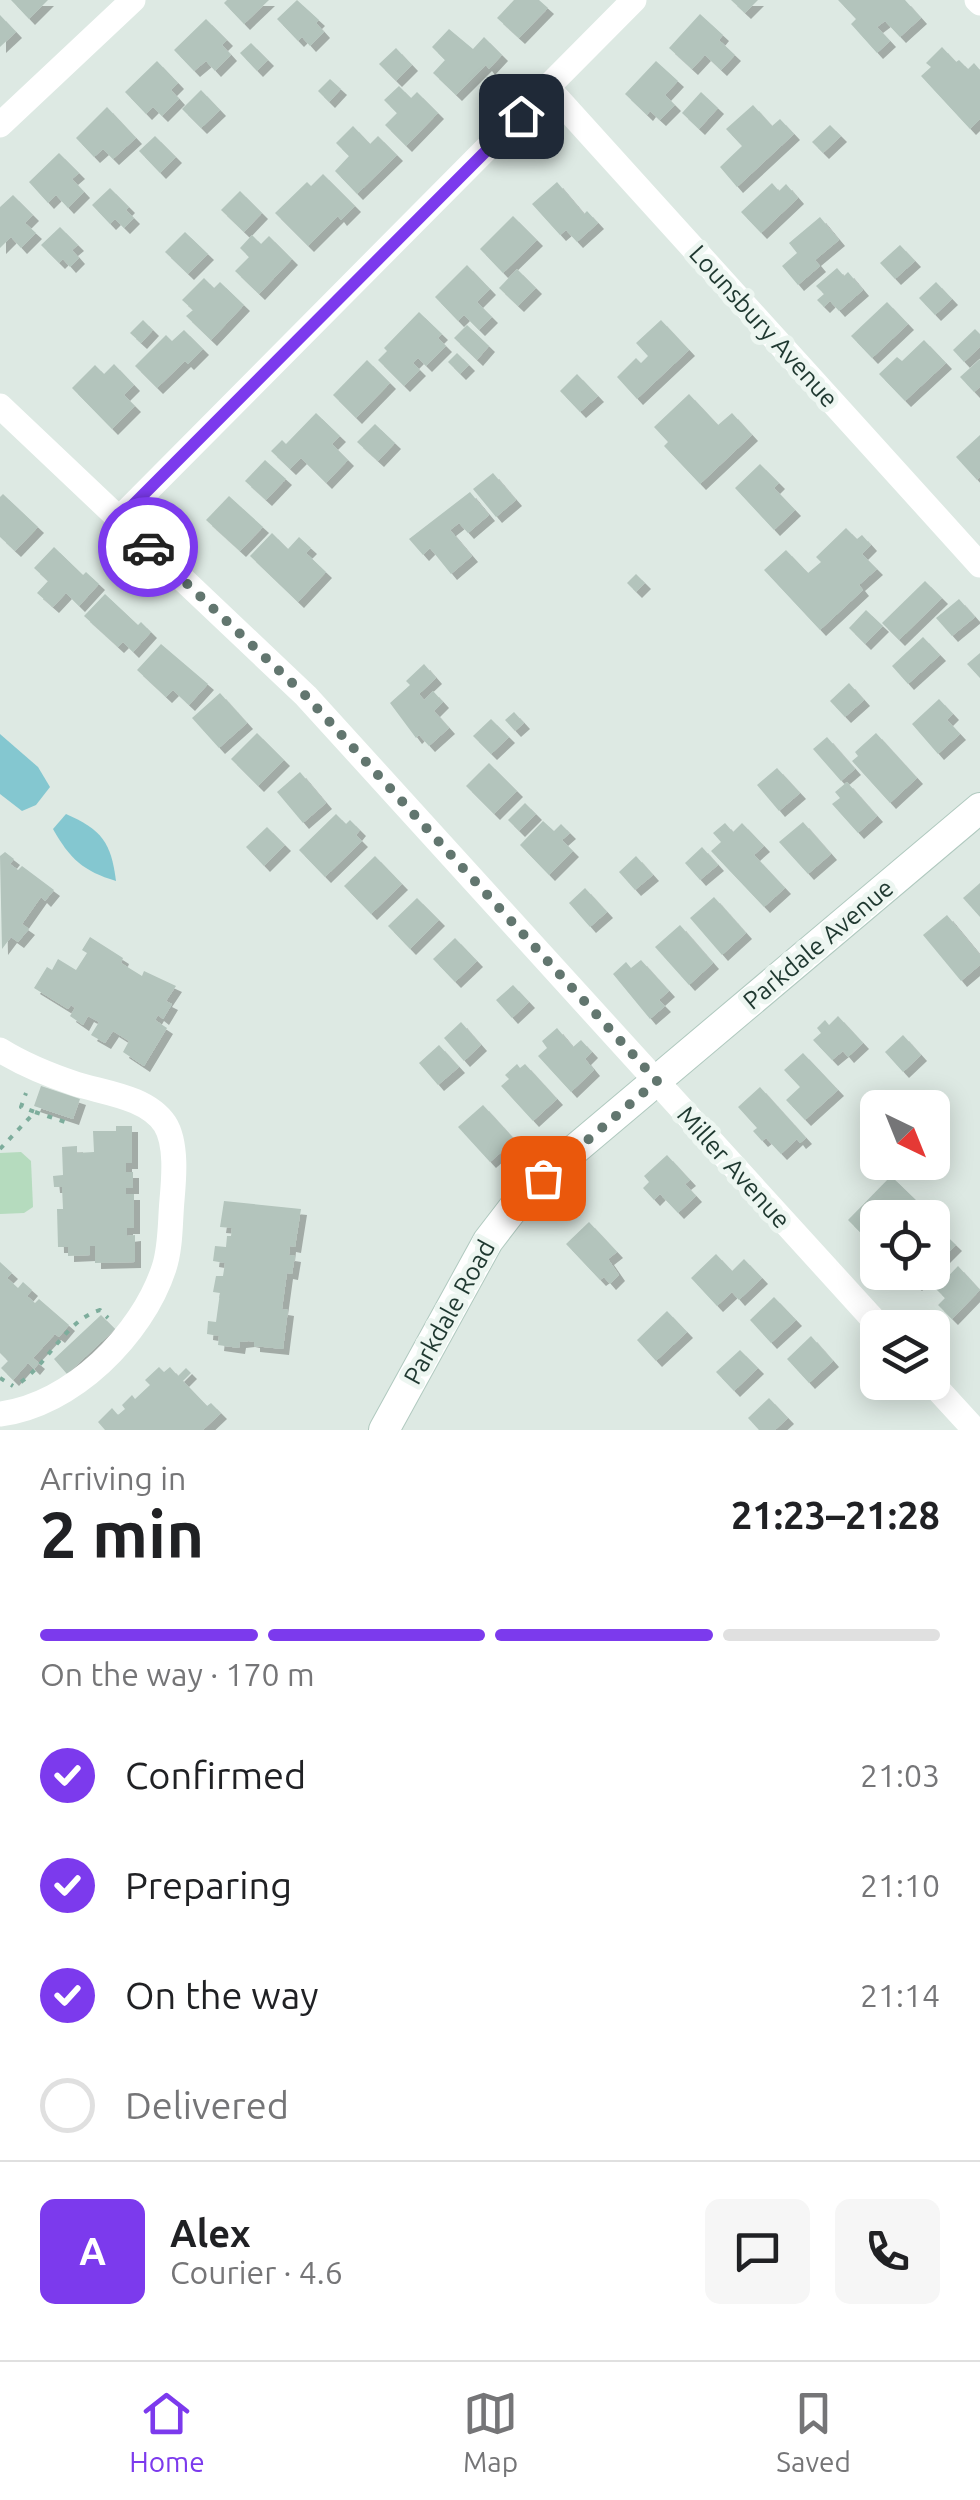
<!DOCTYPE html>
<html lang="en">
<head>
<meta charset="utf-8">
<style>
  :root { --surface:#fff; --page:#f6f6f6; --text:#202124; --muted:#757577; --line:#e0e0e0; --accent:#7c3aed }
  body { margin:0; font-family:Ubuntu,sans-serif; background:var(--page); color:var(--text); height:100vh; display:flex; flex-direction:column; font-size:38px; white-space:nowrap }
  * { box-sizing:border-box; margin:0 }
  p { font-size:32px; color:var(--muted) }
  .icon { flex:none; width:55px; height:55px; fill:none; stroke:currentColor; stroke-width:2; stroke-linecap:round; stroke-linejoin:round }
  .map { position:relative; height:1430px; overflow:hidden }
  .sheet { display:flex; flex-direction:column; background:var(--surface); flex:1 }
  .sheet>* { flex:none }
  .needle { width:65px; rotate:137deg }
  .fabs { position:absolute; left:860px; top:1090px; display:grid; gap:20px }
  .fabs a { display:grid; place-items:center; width:90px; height:90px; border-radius:15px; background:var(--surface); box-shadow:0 5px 25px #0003; font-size:50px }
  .pin { position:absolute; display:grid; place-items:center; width:85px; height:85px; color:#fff; margin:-42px; border-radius:20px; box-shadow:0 5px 15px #0006 }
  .courier { position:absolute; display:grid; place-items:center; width:100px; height:100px; margin:-50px; border:8px solid #7c3aed; border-radius:50%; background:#fff; color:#222; box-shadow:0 2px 12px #0007 }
  .overview em { font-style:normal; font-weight:700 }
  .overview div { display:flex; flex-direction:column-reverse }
  .overview { display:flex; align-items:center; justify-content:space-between; height:170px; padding:0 40px }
  h1 { font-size:65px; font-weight:700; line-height:75px }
  .bar { display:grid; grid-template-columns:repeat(4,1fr); gap:15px 10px; align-content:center; height:120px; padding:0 40px }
  .bar i { height:12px; border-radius:8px; background:var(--line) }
  .bar .on { background:var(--accent) }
  .bar p { grid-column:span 4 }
  .line { display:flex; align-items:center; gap:25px; padding:0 40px; border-top:2px solid var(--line) }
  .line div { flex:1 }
  .round { display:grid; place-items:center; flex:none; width:105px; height:105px; border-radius:15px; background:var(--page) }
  ol { padding:0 40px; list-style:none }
  li { display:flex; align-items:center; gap:30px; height:110px }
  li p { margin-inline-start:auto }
  li .icon { padding:10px; border-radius:50%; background:var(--accent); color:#fff; stroke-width:4 }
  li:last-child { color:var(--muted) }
  li i { width:55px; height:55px; border:5px solid var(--line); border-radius:50% }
  .dock { display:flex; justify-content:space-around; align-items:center; height:140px; border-top:2px solid var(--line); background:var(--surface); font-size:28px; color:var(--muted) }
  .dock a { display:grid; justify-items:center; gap:5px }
  .dock .on { color:var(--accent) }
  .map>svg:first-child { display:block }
  .green { fill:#b5dbbe }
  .water { fill:#84c7d0 }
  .building { fill:#b3c4bc; filter:url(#shadow) }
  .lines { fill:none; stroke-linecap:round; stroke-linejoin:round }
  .secondary-casing { stroke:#b0c9bf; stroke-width:32 }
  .path { stroke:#7dad9c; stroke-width:4; stroke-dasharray:5 8; stroke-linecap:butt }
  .street { stroke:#fff; stroke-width:25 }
  .secondary { stroke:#fff; stroke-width:30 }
  .done { stroke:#62766f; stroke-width:10; stroke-dasharray:0 18 }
  .route { stroke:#7c3aed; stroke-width:12 }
  .labels { text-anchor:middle; stroke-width:10; stroke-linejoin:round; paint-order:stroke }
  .street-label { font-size:25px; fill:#1f3830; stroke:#edf6f1 }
</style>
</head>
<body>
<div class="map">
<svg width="980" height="1430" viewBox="0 0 980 1430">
  <defs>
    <filter id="shadow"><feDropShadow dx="6" dy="6" stdDeviation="0" flood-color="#0004"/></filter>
  </defs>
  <rect width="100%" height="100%" fill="#dde9e3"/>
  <!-- green -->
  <polygon class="green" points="21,1152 31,1161 33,1207 24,1213 0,1214 0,1153"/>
  <!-- water -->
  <g class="water">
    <polygon points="0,734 38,767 50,787 36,805 22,811 0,794"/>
    <path d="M66 814C102 830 111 842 116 881 83 871 70 859 53 829Z"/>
  </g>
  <!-- building -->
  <g class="building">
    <polygon points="11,0 48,0 29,19"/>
    <polygon points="227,0 269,0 244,24 224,3"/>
    <polygon points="297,0 319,20 316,23 324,32 310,46 302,37 298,41 277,19"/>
    <polygon points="514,0 539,0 548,8 519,38 497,18"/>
    <polygon points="731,0 758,0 745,13"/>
    <polygon points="838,0 905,0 921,18 900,37 885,21 877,27 890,41 877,53 851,24 856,19"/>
    <polygon points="700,14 723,35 719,40 735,55 721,70 705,55 692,69 669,48"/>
    <polygon points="0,15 16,32 0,47"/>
    <polygon points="206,19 227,40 222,45 231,55 215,71 206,61 194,71 174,50"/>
    <polygon points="449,29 473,49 484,37 502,55 489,69 486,65 456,95 433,73 445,60 432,47"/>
    <polygon points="251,43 268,60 257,71 240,53"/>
    <polygon points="942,47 956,62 959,60 968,69 974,63 980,70 980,119 970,129 921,76 931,67 926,63"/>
    <polygon points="396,48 412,65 396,81 379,64"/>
    <polygon points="157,61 178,83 171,90 179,99 162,116 153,107 146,114 125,92"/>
    <polygon points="656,61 678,81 665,95 675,105 660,120 650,111 647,115 625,94"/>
    <polygon points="330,79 341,89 329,102 318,91"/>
    <polygon points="399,86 411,98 417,92 438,113 406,146 385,125 397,113 384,100"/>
    <polygon points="201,90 220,110 201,128 182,109"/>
    <polygon points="701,92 718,108 699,129 682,113"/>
    <polygon points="753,105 772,126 780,119 794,134 737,187 720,167 742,146 726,129"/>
    <polygon points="107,107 136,138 113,159 103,149 94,157 76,138"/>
    <polygon points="830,125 841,136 823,153 812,142"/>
    <polygon points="353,126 370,144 378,136 397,155 357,194 335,171 349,156 336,143"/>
    <polygon points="155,136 176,157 160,173 139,151"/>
    <polygon points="59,153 79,173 72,179 84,192 68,208 56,195 48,203 29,182"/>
    <polygon points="323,174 355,206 341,220 338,216 308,246 275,213 307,182 311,186"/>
    <polygon points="557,182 584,214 587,211 598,223 577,242 566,230 560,235 532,204"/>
    <polygon points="772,183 779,191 786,184 798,198 761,233 741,212"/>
    <polygon points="110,188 129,207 126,210 134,218 124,228 115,219 110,224 92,205"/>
    <polygon points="240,191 262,213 244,232 221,210"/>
    <polygon points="13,195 33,215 25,223 36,233 21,248 11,237 0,248 0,207"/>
    <polygon points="513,216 537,240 503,273 480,249"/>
    <polygon points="820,217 839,240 815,260 820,266 798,285 782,266 797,253 789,243"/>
    <polygon points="60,227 78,245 72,250 79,258 70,267 63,259 59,263 41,245"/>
    <polygon points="185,232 208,254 188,274 165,252"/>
    <polygon points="252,235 261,244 269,236 292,259 259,294 235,271 249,257 240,248"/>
    <polygon points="900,245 915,261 895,279 880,263"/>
    <polygon points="467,265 490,289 477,302 492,317 479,330 464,315 458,321 435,297"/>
    <polygon points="837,268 844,276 848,272 863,290 839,311 830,301 824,307 817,300 824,294 816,286"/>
    <polygon points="517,269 536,288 518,306 499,288"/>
    <polygon points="204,278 214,288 220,282 244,305 211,340 186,316 193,310 182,300"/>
    <polygon points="936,282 952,299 935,315 919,298"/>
    <polygon points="887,302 908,324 872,358 851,336"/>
    <polygon points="419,312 442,334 438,338 446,346 426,366 418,358 413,363 420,370 404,386 378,360 387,351 384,348"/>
    <polygon points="143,320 153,330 141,343 130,333"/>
    <polygon points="661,320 689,350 637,399 617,377 636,358 641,363 648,356 636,343"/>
    <polygon points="467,325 489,346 477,360 454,338"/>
    <polygon points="975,329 980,334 980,347 964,362 953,350"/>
    <polygon points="184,330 203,349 188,364 185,361 157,388 135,366 166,335 172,341"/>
    <polygon points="924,340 946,363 905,401 879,374 897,357 902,361"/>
    <polygon points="457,353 469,365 460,374 448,362"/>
    <polygon points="980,359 980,387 974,392 960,377"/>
    <polygon points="367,360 390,383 356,418 333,395"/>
    <polygon points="114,364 134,385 124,395 135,406 112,429 72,388 95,365 104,374"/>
    <polygon points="577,374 598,396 580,412 560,391"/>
    <polygon points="689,394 718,425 732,413 752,435 700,484 664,446 668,442 654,427"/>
    <polygon points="316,413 340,436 332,444 348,460 326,483 301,458 290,469 271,451 282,440 286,444"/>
    <polygon points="375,424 395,443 378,461 357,442"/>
    <polygon points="980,435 980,477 977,480 956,457"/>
    <polygon points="265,460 286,479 266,500 245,481"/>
    <polygon points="760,464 779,483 774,488 795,510 774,530 735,488"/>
    <polygon points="493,473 516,500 496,517 473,489"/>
    <polygon points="470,492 489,515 468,533 459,523 450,530 472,556 451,574 430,548 423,555 409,539"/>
    <polygon points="3,494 38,527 15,551 0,537 0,497"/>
    <polygon points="229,496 263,527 240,551 206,520"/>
    <polygon points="846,528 857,539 862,535 871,545 862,554 877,569 859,585 863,590 820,630 764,570 786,550 808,573 821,562 816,557"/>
    <polygon points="272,533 288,549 299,537 311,548 306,553 326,572 298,602 250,556"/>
    <polygon points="54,547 83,575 86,572 99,584 79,606 66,593 53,607 37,593 48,581 34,568"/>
    <polygon points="636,574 645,583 636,592 627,583"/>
    <polygon points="925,581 942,598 899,640 882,623"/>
    <polygon points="105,594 138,625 141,622 151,632 133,652 123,642 118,647 84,616"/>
    <polygon points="959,599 975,617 952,636 936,618"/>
    <polygon points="866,610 883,626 865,644 849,628"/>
    <polygon points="923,637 940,655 908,684 892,666"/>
    <polygon points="161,644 208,684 189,705 173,690 166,697 137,670"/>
    <polygon points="980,653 980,678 967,664"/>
    <polygon points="424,664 436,678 419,694 424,700 433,691 443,702 434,711 449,728 429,746 419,735 416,738 390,703 410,685 406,681"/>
    <polygon points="849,683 864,700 845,717 830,701"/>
    <polygon points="220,693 247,723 219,748 192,718"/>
    <polygon points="939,699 953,714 947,720 960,734 938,754 912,724"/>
    <polygon points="514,712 524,723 515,731 505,720"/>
    <polygon points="491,719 509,737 491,754 473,736"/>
    <polygon points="257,733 284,760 258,786 231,759"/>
    <polygon points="876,733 917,778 890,803 852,761 858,756 855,752"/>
    <polygon points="827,737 855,769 841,781 813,749"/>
    <polygon points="489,763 517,791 494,814 466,786"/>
    <polygon points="777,768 800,793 779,811 757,785"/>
    <polygon points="300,772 326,803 303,823 277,792"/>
    <polygon points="847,782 877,816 858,833 832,804 840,798 835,792"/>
    <polygon points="525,803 536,814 519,831 508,820"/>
    <polygon points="336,814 346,824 350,820 360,830 356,835 362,841 325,877 299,850"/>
    <polygon points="543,821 554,831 561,824 570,833 562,840 573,851 549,875 520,845"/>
    <polygon points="803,822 831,854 808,874 779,842"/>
    <polygon points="725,823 733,832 742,823 764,846 754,855 785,888 764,907 711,851 721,842 713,833"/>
    <polygon points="267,827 285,845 264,866 246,847"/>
    <polygon points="702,847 718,865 700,880 685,863"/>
    <polygon points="5,852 14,859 10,864 18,870 22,866 54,890 45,901 41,897 22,924 29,929 18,942 11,937 2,949 0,856"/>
    <polygon points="375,856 402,884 371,914 344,886"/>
    <polygon points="636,856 653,875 635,890 619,872"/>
    <polygon points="980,883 980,917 963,898"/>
    <polygon points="585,888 607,912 590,927 569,903"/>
    <polygon points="714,897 746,933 722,955 690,918"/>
    <polygon points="417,898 439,920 410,949 388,926"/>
    <polygon points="947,915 980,955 980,965 961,981 923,935"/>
    <polygon points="680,925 713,963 689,985 655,947"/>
    <polygon points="90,937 123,958 121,963 142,976 144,971 176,986 166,1001 172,1004 163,1019 158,1015 155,1020 167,1028 144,1066 123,1052 129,1041 113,1031 105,1043 91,1035 99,1022 88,1016 83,1025 70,1016 75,1008 71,1005 68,1009 34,988 47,967 52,970 58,959 76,970 87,953 82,950"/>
    <polygon points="455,938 477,961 455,982 433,959"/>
    <polygon points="641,960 669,991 659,1000 665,1006 650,1019 613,974 626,962 631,968"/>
    <polygon points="513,985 529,1002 512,1018 496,1000"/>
    <polygon points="838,1016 863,1043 848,1057 843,1051 832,1060 813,1040 821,1033 817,1028 825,1020 829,1025"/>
    <polygon points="461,1022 481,1045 464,1061 444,1038"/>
    <polygon points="557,1028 573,1047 581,1040 592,1052 585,1059 594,1070 571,1092 538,1056 547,1048 542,1041"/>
    <polygon points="903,1035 921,1055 903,1072 885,1052"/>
    <polygon points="439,1045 459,1067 438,1085 419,1063"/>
    <polygon points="803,1053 838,1090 805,1120 786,1100 800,1087 784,1070"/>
    <polygon points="517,1064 520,1068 525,1064 557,1099 533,1121 501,1086 509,1079 505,1075"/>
    <polygon points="41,1086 80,1099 73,1119 34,1106"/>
    <polygon points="760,1087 806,1138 800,1143 797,1139 781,1154 766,1138 762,1141 753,1131 757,1128 738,1107"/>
    <polygon points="483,1105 515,1140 490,1162 458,1127"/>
    <polygon points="116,1126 132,1126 132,1163 126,1163 126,1172 133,1172 133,1188 126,1188 126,1194 134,1194 134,1228 127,1228 127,1236 135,1235 135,1262 95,1263 95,1246 90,1246 90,1255 68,1256 68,1247 58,1247 57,1209 63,1209 62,1187 54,1187 53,1176 63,1175 62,1147 77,1146 77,1153 94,1152 93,1131 116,1131"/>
    <polygon points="667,1155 690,1180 685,1184 696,1196 678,1213 660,1194 654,1200 643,1188 649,1182 644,1176"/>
    <polygon points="891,1176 920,1204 907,1218 878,1218 878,1233 869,1225 861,1233 848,1220"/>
    <polygon points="224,1201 301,1209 295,1247 290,1246 289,1255 295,1256 292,1274 287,1273 282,1309 288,1310 283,1349 254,1346 254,1342 249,1341 240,1342 239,1348 218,1345 219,1336 207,1334 208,1321 216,1322 220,1293 213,1292 216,1276 223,1276 225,1263 213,1261 215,1246 226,1247 227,1236 231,1236 232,1228 220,1227"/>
    <polygon points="589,1222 617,1252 608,1259 619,1275 610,1284 604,1277 600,1280 566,1244"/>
    <polygon points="932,1222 956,1245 932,1269"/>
    <polygon points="716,1254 732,1271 744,1259 762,1278 739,1300 732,1292 717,1306 691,1278"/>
    <polygon points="0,1262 12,1273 7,1278 18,1288 23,1282 32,1290 27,1296 35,1303 39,1299 69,1325 59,1337 55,1334 33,1358 39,1363 34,1369 28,1363 13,1380 1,1368 8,1361 0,1353"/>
    <polygon points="958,1266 980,1290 952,1319 938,1305 945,1298 936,1289"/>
    <polygon points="896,1272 929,1272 916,1285 903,1273 900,1277"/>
    <polygon points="774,1297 796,1320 771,1343 750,1320"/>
    <polygon points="667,1311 687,1332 656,1361 637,1340"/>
    <polygon points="101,1315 115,1329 67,1374 54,1359"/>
    <polygon points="811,1336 833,1361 809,1383 787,1359"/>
    <polygon points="740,1350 758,1368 734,1391 716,1372"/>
    <polygon points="159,1367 164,1372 170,1367 178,1376 186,1368 191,1373 183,1381 207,1406 211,1403 221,1413 203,1430 105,1430 98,1422 112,1408 118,1415 125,1409 122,1405 132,1395 135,1399 150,1385 145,1380"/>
    <polygon points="769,1398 788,1418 775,1430 759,1430 748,1418"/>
  </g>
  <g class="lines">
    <!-- secondary casing -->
    <g class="secondary-casing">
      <polyline id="secondary" points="384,1430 488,1241 518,1202 573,1151 980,808"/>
    </g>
    <!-- path -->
    <g class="path">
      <polyline points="35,1112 71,1124"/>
      <polyline points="0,1149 35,1112 21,1107 26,1093"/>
      <polyline points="0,1378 13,1386"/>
      <path d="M21 1382C49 1362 66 1320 100 1310L108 1318"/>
    </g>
    <!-- street -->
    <g class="street">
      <polyline points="977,0 980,3"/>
      <polyline points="548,88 980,565"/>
      <polyline points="0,125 133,0"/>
      <polyline points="0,406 306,696 881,1328"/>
      <polyline points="119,519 634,0"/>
      <path d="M0 1050C24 1065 49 1075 76 1084 105 1093 147 1097 165 1124 177 1143 174 1178 172 1200 170 1221 171 1247 164 1268 142 1335 72 1405 0 1414"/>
      <polyline points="931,1382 975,1430"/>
    </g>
    <!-- secondary -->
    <use href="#secondary" class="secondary"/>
  </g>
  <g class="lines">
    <!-- done -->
    <polyline class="done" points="148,547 306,696 657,1081 543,1178"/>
    <!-- route -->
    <polyline class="route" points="148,547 119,519 521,116"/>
  </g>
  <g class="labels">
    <!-- street labels -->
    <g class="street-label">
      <text transform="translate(764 326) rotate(48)" y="9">Lounsbury Avenue</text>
      <text transform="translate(818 944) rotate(-40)" y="9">Parkdale Avenue</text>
      <text transform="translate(734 1167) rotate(48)" y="9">Miller Avenue</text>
      <text transform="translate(449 1312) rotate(-61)" y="9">Parkdale Road</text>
    </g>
  </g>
</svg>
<div class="fabs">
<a><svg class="needle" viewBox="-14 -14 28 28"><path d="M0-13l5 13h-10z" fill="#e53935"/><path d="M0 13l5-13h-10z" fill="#757577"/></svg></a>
<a><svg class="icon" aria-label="locate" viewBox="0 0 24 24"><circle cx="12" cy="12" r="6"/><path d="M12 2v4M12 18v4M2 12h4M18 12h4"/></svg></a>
<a><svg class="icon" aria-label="layers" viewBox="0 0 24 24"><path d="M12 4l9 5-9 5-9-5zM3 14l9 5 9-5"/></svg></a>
</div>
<div class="pin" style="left:543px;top:1178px;background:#ea580c"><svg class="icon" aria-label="bag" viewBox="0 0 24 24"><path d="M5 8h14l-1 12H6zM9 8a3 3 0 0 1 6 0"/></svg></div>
<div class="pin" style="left:521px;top:116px;background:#1f2937"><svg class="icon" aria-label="home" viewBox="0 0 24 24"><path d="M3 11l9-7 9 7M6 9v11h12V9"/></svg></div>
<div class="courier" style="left:148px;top:547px"><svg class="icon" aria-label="car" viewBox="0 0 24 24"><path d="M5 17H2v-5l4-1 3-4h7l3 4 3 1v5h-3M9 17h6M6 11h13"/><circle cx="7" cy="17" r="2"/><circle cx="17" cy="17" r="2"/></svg></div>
</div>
<section class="sheet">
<div class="overview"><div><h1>2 min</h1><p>Arriving in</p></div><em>21:23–21:28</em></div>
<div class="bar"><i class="on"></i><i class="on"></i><i class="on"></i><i></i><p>On the way · 170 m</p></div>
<ol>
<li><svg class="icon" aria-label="check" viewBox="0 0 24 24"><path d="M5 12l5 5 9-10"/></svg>Confirmed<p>21:03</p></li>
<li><svg class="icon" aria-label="check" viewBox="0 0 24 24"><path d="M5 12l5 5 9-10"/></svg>Preparing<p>21:10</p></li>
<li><svg class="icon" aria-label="check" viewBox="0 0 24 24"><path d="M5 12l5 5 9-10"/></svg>On the way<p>21:14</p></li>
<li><i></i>Delivered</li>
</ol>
<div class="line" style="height:180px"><b class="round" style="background:var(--accent);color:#fff">A</b><div><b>Alex</b><p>Courier · 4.6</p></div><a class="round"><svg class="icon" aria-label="chat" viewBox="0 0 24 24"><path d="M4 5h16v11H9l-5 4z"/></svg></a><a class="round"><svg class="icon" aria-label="phone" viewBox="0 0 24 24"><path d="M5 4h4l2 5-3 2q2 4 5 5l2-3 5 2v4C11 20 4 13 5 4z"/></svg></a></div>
</section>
<nav class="dock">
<a class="on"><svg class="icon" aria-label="home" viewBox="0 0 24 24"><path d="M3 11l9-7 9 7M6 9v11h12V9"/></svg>Home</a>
<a><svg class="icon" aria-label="map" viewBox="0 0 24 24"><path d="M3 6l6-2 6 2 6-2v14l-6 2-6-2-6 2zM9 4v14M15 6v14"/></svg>Map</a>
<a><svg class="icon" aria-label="saved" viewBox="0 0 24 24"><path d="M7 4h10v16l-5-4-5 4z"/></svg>Saved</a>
</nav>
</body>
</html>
